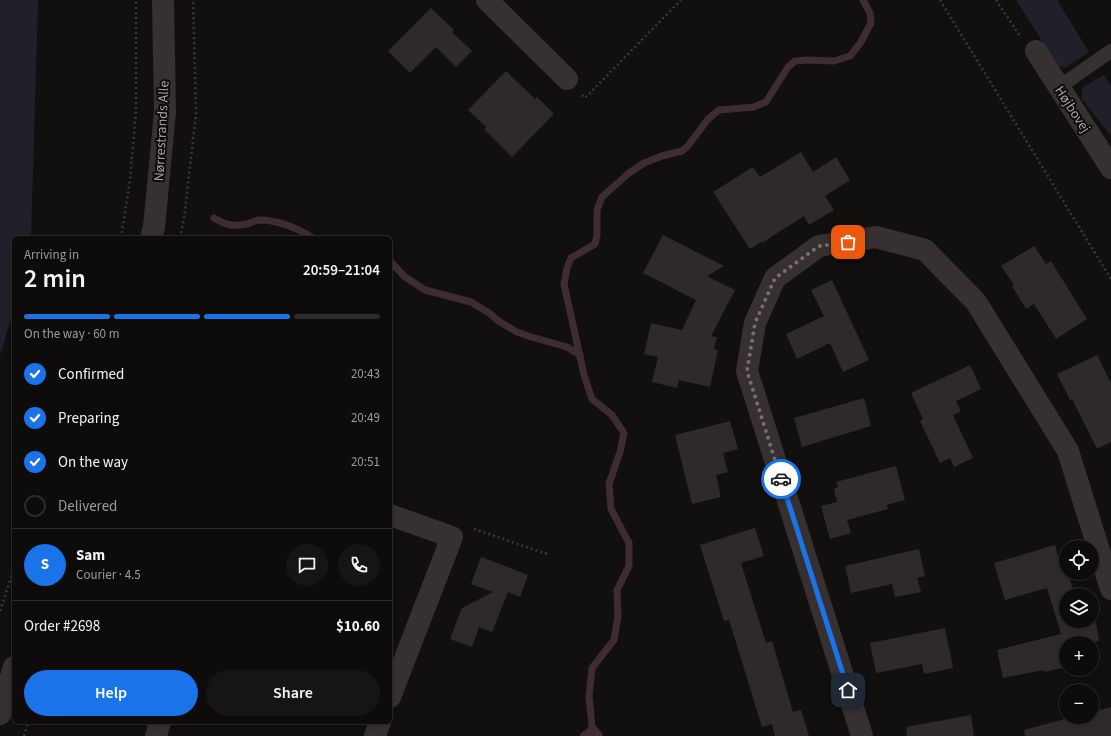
<!DOCTYPE html>
<html lang="en">
<head>
<meta charset="utf-8">
<style>
  :root { --surface:#0d0c0b; --page:#161514; --text:#f1f3f6; --muted:#9a9b9d; --line:#2d2c2c; --accent:#1a73e8 }
  body { margin:0; font-family:"Source Sans 3",sans-serif; background:var(--page); color:var(--text); height:100vh; display:flex; flex-direction:column; font-size:15px; white-space:nowrap }
  * { box-sizing:border-box; margin:0 }
  p { font-size:13px; color:var(--muted) }
  .icon { flex:none; width:22px; height:22px; fill:none; stroke:currentColor; stroke-width:2; stroke-linecap:round; stroke-linejoin:round }
  .map { position:relative; flex:1; overflow:hidden }
  .drawer { position:absolute; left:12px; top:236px; width:380px; height:488px; display:flex; flex-direction:column; background:var(--surface); border-radius:6px; box-shadow:0 2px 6px #0003,0 0 0 1px var(--line) }
  .drawer>* { flex:none }
  .fabs { position:absolute; left:1059px; top:540px; display:grid; gap:8px }
  .fabs a { display:grid; place-items:center; width:40px; height:40px; border-radius:50%; background:var(--surface); box-shadow:0 2px 6px #0003,0 0 0 1px var(--line); font-size:20px }
  .pin { position:absolute; display:grid; place-items:center; width:34px; height:34px; color:#fff; margin:-17px; border-radius:8px; box-shadow:0 2px 6px #0006 }
  .courier { position:absolute; display:grid; place-items:center; width:40px; height:40px; margin:-20px; border:3px solid #1a73e8; border-radius:50%; background:#fff; color:#222; box-shadow:0 1px 5px #0007 }
  .headline em { font-style:normal; font-weight:600 }
  .headline div { display:flex; flex-direction:column-reverse }
  .headline { display:flex; align-items:center; justify-content:space-between; height:68px; padding:0 12px }
  h1 { font-size:26px; font-weight:600; line-height:30px }
  .bar { display:grid; grid-template-columns:repeat(4,1fr); gap:6px 4px; align-content:center; height:48px; padding:0 12px }
  .bar i { height:5px; border-radius:3px; background:var(--line) }
  .bar .current { background:var(--accent) }
  .bar p { grid-column:span 4 }
  .line { display:flex; align-items:center; gap:10px; padding:0 12px; border-top:1px solid var(--line) }
  .line div { flex:1 }
  .round { display:grid; place-items:center; flex:none; width:42px; height:42px; border-radius:21px; background:var(--page) }
  ol { padding:0 12px; list-style:none }
  li { display:flex; align-items:center; gap:12px; height:44px }
  li p { margin-inline-start:auto }
  li .icon { padding:4px; border-radius:50%; background:var(--accent); color:#fff; stroke-width:4 }
  li:last-child { color:var(--muted) }
  li i { width:22px; height:22px; border:2px solid var(--line); border-radius:50% }
  .cta { display:flex; gap:8px; margin-top:auto; padding:8px 12px }
  .cta a { flex:1; height:46px; border-radius:24px; background:var(--accent); color:#fff; font-size:16px; font-weight:600; line-height:46px; text-align:center }
  .cta a+a { background:var(--page); color:var(--text) }
  .map>svg:first-child { display:block }
  .green { fill:#211f29 }
  .water { fill:#3f2b35 }
  .lines { fill:none; stroke-linecap:round; stroke-linejoin:round }
  .stream { stroke:#3f2b35; stroke-width:7 }
  .building { fill:#2e2a2a }
  .path { stroke:#3d3638; stroke-width:2.5; stroke-dasharray:2 3; stroke-linecap:butt }
  .service { stroke:#363031; stroke-width:14 }
  .minor { stroke:#363031; stroke-width:22 }
  .done { stroke:#7a6d70; stroke-width:4; stroke-dasharray:0 7.2 }
  .route { stroke:#1a73e8; stroke-width:5 }
  .labels { text-anchor:middle; stroke-width:4; stroke-linejoin:round; paint-order:stroke }
  .street-label { font-size:14px; fill:#b39fa5; stroke:#0c0b0b }
</style>
</head>
<body>
<div class="map">
<svg width="1111" height="736" viewBox="0 0 1111 736">
  <rect width="100%" height="100%" fill="#11100f"/>
  <!-- green -->
  <g class="green">
    <polygon points="0,0 38,0 31,238 14,238 14,308 0,356"/>
    <polygon points="1016,0 1057,0 1089,52 1065,68 1058,66"/>
    <polygon points="1104,75 1111,86 1111,136 1081,98 1083,87"/>
  </g>
  <!-- water -->
  <polygon class="water" points="596,726 602,733 603,736 580,736 580,734 589,727"/>
  <g class="lines">
    <!-- stream -->
    <g class="stream">
      <path d="M214 218C226 225 233 227 247 224 251 222 255 221 259 220 278 220 297 228 313 238"/>
      <polyline points="390,261 405,277 425,290 471,302 489,313 500,322 517,332 528,336 567,347 580,355"/>
      <polyline points="592,726 589,697 592,668 614,640 618,616 617,590 629,566 629,543 611,509 609,484 620,452 624,433 612,415 592,399 584,375 564,284 567,268 571,258 595,244 597,235 597,210 602,197 629,173 644,163 662,156 682,151 688,146 708,119 719,110 754,107 766,102 788,67 795,61 807,60 834,61 850,56 861,42 871,23 870,13 863,0"/>
    </g>
  </g>
  <!-- building -->
  <g class="building">
    <polygon points="431,8 454,30 452,32 472,51 456,67 436,47 410,73 388,51"/>
    <polygon points="506,71 535,99 537,97 554,114 512,157 484,129 486,127 468,110"/>
    <polygon points="801,152 813,172 836,157 850,180 825,196 834,210 809,225 804,216 762,243 761,242 750,249 713,192 753,167 760,177"/>
    <polygon points="663,235 724,266 707,276 735,290 711,336 717,337 714,349 718,350 710,387 679,380 677,388 652,382 658,357 644,354 651,323 682,330 696,300 643,273"/>
    <polygon points="1034,246 1046,264 1051,261 1087,319 1056,339 1034,304 1026,309 1012,286 1014,285 1001,266"/>
    <polygon points="832,280 869,360 843,372 830,343 797,359 786,334 824,316 811,290"/>
    <polygon points="1097,355 1111,383 1111,442 1097,449 1072,399 1070,400 1057,374"/>
    <polygon points="970,365 981,389 956,401 961,411 953,415 973,458 954,467 950,458 940,463 920,421 923,419 911,393"/>
    <polygon points="864,398 871,426 802,447 794,418"/>
    <polygon points="730,421 738,449 723,453 728,472 716,475 721,497 692,504 675,435"/>
    <polygon points="896,466 905,500 887,505 888,509 847,520 851,533 830,539 821,506 837,502 834,489 838,487 836,482"/>
    <polygon points="755,528 764,556 741,563 766,643 772,641 793,712 801,710 809,736 775,736 772,724 762,727 729,620 724,621 700,545"/>
    <polygon points="1055,545 1058,556 1063,555 1066,565 1066,573 1068,573 1075,595 1066,595 1066,621 1082,621 1084,625 1096,622 1099,641 1088,643 1066,643 1066,667 1044,672 1043,670 1003,678 997,650 1061,634 1047,588 1005,600 994,563"/>
    <polygon points="919,549 925,576 917,578 921,592 895,597 892,584 851,593 845,566"/>
    <polygon points="481,557 528,575 520,597 508,592 492,632 479,627 472,647 450,639 462,608 493,592 471,584"/>
    <polygon points="945,628 953,668 924,674 922,664 876,673 870,643"/>
    <polygon points="1111,707 1111,736 1025,736 1024,730 1072,717 1092,717 1092,712"/>
    <polygon points="971,715 974,736 907,736 906,727"/>
  </g>
  <g class="lines">
    <!-- path -->
    <g class="path">
      <polyline points="940,0 1111,279"/>
      <polyline points="996,0 1020,36"/>
      <polyline points="582,95 585,98 681,0"/>
      <polyline points="121,238 130,180 136,111 136,0"/>
      <polyline points="180,238 184,219 196,114 193,0"/>
      <polyline points="474,529 547,554"/>
      <polyline points="0,611 14,569"/>
      <polyline points="24,736 28,722"/>
    </g>
    <!-- service -->
    <polyline class="service" points="1059,87 1111,51"/>
    <!-- minor -->
    <g class="minor">
      <polyline points="487,0 567,79"/>
      <polyline points="1036,51 1111,168"/>
      <polyline points="151,238 154,227 165,112 163,0"/>
      <polyline points="390,515 452,537 390,697"/>
      <polyline points="0,714 14,667"/>
      <polyline points="156,736 160,722"/>
      <polyline points="375,736 380,722"/>
      <polyline points="862,736 747,371 755,323 775,278 819,246 876,237 925,250 976,302 1068,451 1111,589"/>
    </g>
  </g>
  <g class="lines">
    <!-- done -->
    <polyline class="done" points="781,479 747,371 755,323 775,278 819,246 848,242"/>
    <!-- route -->
    <polyline class="route" points="781,479 848,690"/>
  </g>
  <g class="labels">
    <!-- street labels -->
    <g class="street-label">
      <text transform="translate(1073 109) rotate(57)" y="5">Højbovej</text>
      <text transform="translate(161 131) rotate(-87)" y="5">Nørrestrands Alle</text>
    </g>
  </g>
</svg>
<div class="fabs">
<a><svg class="icon" aria-label="locate" viewBox="0 0 24 24"><circle cx="12" cy="12" r="6"/><path d="M12 2v4M12 18v4M2 12h4M18 12h4"/></svg></a>
<a><svg class="icon" aria-label="layers" viewBox="0 0 24 24"><path d="M12 4l9 5-9 5-9-5zM3 14l9 5 9-5"/></svg></a>
<a>+</a>
<a>−</a>
</div>
<div class="pin" style="left:848px;top:242px;background:#ea580c"><svg class="icon" aria-label="bag" viewBox="0 0 24 24"><path d="M5 8h14l-1 12H6zM9 8a3 3 0 0 1 6 0"/></svg></div>
<div class="pin" style="left:848px;top:690px;background:#1f2937"><svg class="icon" aria-label="home" viewBox="0 0 24 24"><path d="M3 11l9-7 9 7M6 9v11h12V9"/></svg></div>
<div class="courier" style="left:781px;top:479px"><svg class="icon" aria-label="car" viewBox="0 0 24 24"><path d="M5 17H2v-5l4-1 3-4h7l3 4 3 1v5h-3M9 17h6M6 11h13"/><circle cx="7" cy="17" r="2"/><circle cx="17" cy="17" r="2"/></svg></div>
<section class="drawer">
<div class="headline"><div><h1>2 min</h1><p>Arriving in</p></div><em>20:59–21:04</em></div>
<div class="bar"><i class="current"></i><i class="current"></i><i class="current"></i><i></i><p>On the way · 60 m</p></div>
<ol>
<li><svg class="icon" aria-label="check" viewBox="0 0 24 24"><path d="M5 12l5 5 9-10"/></svg>Confirmed<p>20:43</p></li>
<li><svg class="icon" aria-label="check" viewBox="0 0 24 24"><path d="M5 12l5 5 9-10"/></svg>Preparing<p>20:49</p></li>
<li><svg class="icon" aria-label="check" viewBox="0 0 24 24"><path d="M5 12l5 5 9-10"/></svg>On the way<p>20:51</p></li>
<li><i></i>Delivered</li>
</ol>
<div class="line" style="height:72px"><b class="round" style="background:var(--accent);color:#fff">S</b><div><b>Sam</b><p>Courier · 4.5</p></div><a class="round"><svg class="icon" aria-label="chat" viewBox="0 0 24 24"><path d="M4 5h16v11H9l-5 4z"/></svg></a><a class="round"><svg class="icon" aria-label="phone" viewBox="0 0 24 24"><path d="M5 4h4l2 5-3 2q2 4 5 5l2-3 5 2v4C11 20 4 13 5 4z"/></svg></a></div>
<div class="line" style="height:52px"><div>Order #2698</div><b>$10.60</b></div>
<div class="cta"><a>Help</a><a>Share</a></div>
</section>
</div>
</body>
</html>
